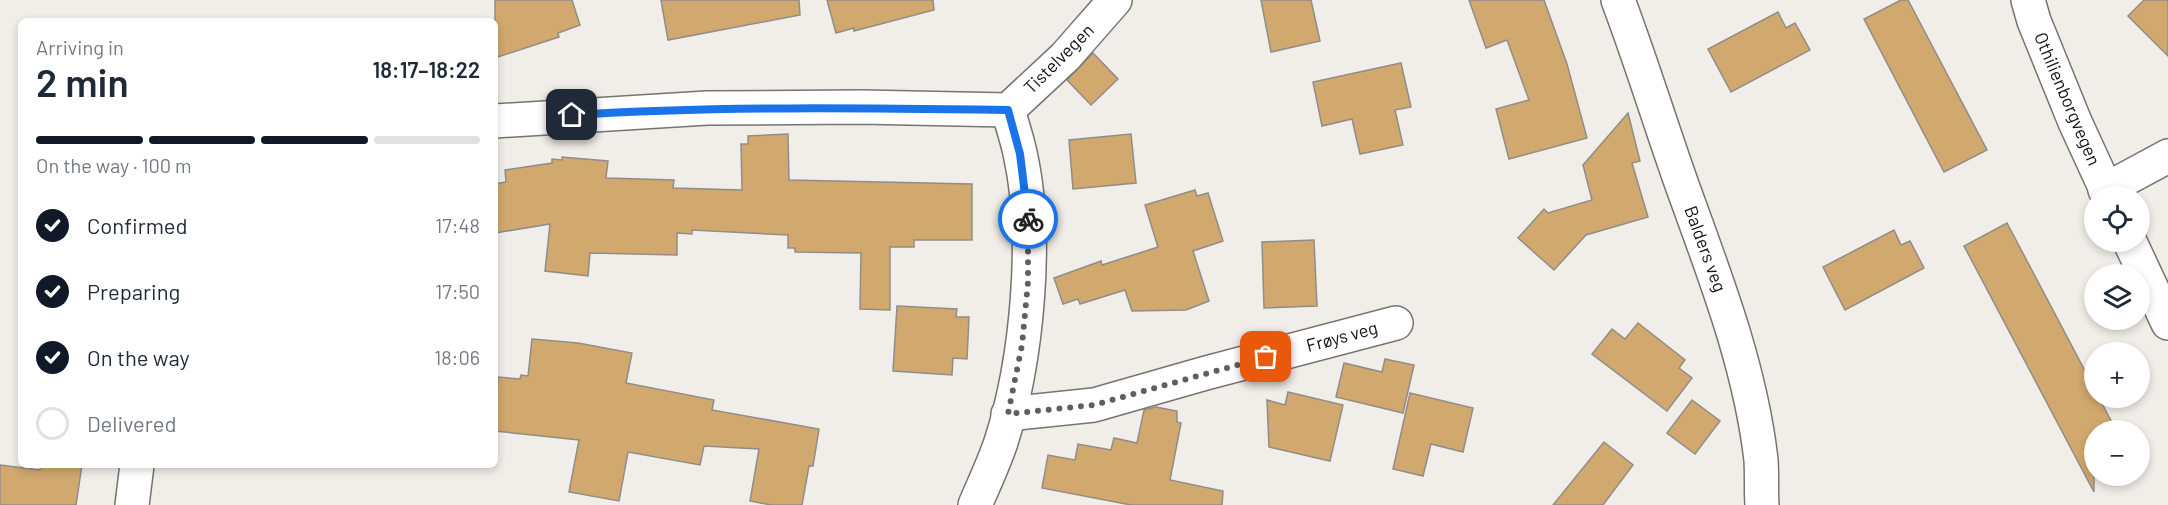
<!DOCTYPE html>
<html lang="en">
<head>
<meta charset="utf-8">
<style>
  :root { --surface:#fff; --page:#f6f6f7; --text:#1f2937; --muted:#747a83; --line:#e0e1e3; --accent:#111827 }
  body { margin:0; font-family:Barlow,sans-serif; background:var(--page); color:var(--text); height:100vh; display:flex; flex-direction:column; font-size:22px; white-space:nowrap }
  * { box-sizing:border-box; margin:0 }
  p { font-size:20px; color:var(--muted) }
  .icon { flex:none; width:33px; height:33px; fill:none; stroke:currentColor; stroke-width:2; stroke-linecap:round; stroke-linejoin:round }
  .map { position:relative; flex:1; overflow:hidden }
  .details { position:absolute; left:18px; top:18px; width:480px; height:450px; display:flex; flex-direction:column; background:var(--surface); border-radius:9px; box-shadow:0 3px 9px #0003 }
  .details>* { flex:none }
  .fabs { position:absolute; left:2084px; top:186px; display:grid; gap:12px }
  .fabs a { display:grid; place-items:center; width:66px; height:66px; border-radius:50%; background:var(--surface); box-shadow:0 3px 9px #0003; font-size:30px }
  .pin { position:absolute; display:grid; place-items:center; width:51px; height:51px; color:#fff; margin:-26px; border-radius:12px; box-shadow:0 3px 9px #0006 }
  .courier { position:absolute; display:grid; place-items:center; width:60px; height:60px; margin:-30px; border:4px solid #1a73e8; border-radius:50%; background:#fff; color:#222; box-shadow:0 2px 8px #0007 }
  .headline em { font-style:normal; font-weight:600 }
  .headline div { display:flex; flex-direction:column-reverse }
  .headline { display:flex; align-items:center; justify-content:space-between; height:102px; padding:0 18px }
  h1 { font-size:39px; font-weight:600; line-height:45px }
  .bar { display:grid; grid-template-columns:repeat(4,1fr); gap:9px 6px; align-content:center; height:72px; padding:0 18px }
  .bar i { height:8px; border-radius:4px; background:var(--line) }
  .bar .active { background:var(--accent) }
  .bar p { grid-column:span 4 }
  ol { padding:0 18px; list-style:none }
  li { display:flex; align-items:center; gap:18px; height:66px }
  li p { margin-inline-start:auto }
  li .icon { padding:6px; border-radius:50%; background:var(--accent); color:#fff; stroke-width:4 }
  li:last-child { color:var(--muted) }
  li i { width:33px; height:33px; border:3px solid var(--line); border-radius:50% }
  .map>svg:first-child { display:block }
  .building { fill:#d1a86d; stroke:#918d88; stroke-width:1.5 }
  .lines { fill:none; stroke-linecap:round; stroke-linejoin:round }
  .minor-casing { stroke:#77736f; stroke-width:36 }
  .minor { stroke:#fff; stroke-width:33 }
  .done { stroke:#615f5c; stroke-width:6; stroke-dasharray:0 10.8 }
  .route { stroke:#1a73e8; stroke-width:8 }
  .labels { text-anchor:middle; stroke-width:4.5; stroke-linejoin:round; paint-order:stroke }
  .street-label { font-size:18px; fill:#141311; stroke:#fff }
</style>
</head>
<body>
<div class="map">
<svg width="2168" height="505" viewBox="0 0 2168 505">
  <rect width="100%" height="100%" fill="#f1ede8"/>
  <!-- building -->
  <g class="building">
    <polygon points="495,0 572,0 580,25 558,33 559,37 495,58"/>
    <polygon points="661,0 799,0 800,15 668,40"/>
    <polygon points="827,0 933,0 934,10 854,31 854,28 836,33"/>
    <polygon points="1261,0 1311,0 1320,41 1271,52"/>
    <polygon points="1469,0 1544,0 1567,64 1587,138 1509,159 1496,109 1529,100 1507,40 1486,48"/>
    <polygon points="1901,0 1908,0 1987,150 1944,172 1864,19"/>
    <polygon points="2144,0 2168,0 2168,56 2128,16"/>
    <polygon points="1778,12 1786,28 1795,23 1810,50 1731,92 1708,49"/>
    <polygon points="1093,53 1118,79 1091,105 1067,80"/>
    <polygon points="1401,63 1411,107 1395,110 1403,145 1360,154 1352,119 1322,126 1313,82"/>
    <polygon points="1628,113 1640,161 1632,163 1648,217 1586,235 1554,270 1518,238 1544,209 1548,213 1592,200 1583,165"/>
    <polygon points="788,134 789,180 972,184 972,240 914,240 914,247 890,247 890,310 860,309 861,253 795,252 795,248 788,248 788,235 692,230 692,234 677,233 677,255 590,253 588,276 545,271 550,224 495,233 495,184 506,182 505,170 552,163 552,159 562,160 562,157 608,161 606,178 674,180 673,188 742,190 741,144 748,144 748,136"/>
    <polygon points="1131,134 1136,183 1073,189 1069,140"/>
    <polygon points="1195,190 1197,196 1208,193 1223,241 1193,251 1209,301 1186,310 1132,311 1125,290 1080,304 1078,299 1063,304 1054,278 1101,261 1102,265 1158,247 1145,205"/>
    <polygon points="2007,223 2094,388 2094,398 2099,398 2116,430 2094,430 2094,492 1964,246"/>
    <polygon points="1894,230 1901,245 1910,241 1924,268 1845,310 1823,267"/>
    <polygon points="1314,240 1317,306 1264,308 1262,242"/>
    <polygon points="897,306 957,309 956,317 969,317 967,359 953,358 952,375 893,371"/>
    <polygon points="1638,323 1685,360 1679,368 1692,378 1667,411 1592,354 1612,329 1625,339"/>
    <polygon points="532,339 578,343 632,353 626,383 714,400 712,410 819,429 813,466 809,466 802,505 771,505 750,501 759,449 704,446 700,465 628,452 619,501 569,492 579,440 495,431 498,377 520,379 521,375 528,376"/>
    <polygon points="1385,359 1414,365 1403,413 1336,397 1344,363 1382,372"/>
    <polygon points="1288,392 1343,405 1330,461 1269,447 1267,400 1285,405"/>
    <polygon points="1410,393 1473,408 1463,452 1431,444 1423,476 1393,469"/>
    <polygon points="1692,400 1720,421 1695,454 1667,433"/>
    <polygon points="1156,407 1177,411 1177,422 1181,423 1170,480 1223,491 1222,505 1131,505 1042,488 1048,455 1075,460 1078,444 1111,450 1114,438 1137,443 1144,410"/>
    <polygon points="1604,442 1633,465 1603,505 1553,505"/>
    <polygon points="0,465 40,470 41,465 82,465 76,505 0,505"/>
  </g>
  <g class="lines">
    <!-- minor casing -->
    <g class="minor-casing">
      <g id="minor">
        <path d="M1618 0C1641 61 1660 123 1682 185 1714 274 1750 364 1761 460 1762 474 1761 490 1762 505"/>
        <polyline points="2028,0 2034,21 2075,122 2109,196"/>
        <polyline points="495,121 707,108 861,107 1008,110 1065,57 1115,0"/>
        <polyline points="2105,190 2168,156"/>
        <polyline points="2130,242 2168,323"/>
        <polyline points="1008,414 1094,405 1206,373 1396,323"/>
        <polyline points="132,505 137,465"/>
        <path d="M975 505C984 484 994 463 1001 442 1027 361 1039 237 1020 153 1017 139 1012 124 1008 110"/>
      </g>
    </g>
    <!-- minor -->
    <use href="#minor" class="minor"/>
  </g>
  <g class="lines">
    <!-- done -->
    <polyline class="done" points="1028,219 1028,282 1022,345 1008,414 1094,405 1266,357"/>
    <!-- route -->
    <path class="route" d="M572 115C717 106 862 108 1008 110L1020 154 1028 219"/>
  </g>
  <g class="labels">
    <!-- street labels -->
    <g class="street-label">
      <text transform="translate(1059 59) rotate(-45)" y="6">Tistelvegen</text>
      <text transform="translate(2067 99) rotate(67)" y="6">Othilienborgvegen</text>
      <text transform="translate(1705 249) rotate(70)" y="6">Balders veg</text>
      <text transform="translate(1342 337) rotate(-15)" y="6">Frøys veg</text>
    </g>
  </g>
</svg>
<div class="fabs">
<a><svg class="icon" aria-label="locate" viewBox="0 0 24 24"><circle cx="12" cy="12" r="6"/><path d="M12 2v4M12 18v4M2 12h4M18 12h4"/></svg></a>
<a><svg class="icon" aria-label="layers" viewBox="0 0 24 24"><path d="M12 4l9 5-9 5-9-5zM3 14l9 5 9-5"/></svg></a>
<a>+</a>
<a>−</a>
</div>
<div class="pin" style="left:1266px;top:357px;background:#ea580c"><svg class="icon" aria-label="bag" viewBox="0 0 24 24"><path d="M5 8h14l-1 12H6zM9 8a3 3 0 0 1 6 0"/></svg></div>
<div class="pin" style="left:572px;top:115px;background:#1f2937"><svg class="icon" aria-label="home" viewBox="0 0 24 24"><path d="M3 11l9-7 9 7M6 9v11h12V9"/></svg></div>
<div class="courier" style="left:1028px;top:219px"><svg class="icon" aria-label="bike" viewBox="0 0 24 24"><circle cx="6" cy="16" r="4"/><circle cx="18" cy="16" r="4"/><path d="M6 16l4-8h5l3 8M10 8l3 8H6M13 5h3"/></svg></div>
<section class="details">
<div class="headline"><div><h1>2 min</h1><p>Arriving in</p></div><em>18:17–18:22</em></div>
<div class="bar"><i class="active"></i><i class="active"></i><i class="active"></i><i></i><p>On the way · 100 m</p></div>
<ol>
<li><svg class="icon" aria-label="check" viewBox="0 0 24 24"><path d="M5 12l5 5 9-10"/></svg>Confirmed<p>17:48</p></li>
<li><svg class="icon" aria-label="check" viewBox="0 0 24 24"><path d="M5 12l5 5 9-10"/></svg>Preparing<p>17:50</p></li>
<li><svg class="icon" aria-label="check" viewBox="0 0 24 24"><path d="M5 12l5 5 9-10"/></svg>On the way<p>18:06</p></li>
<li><i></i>Delivered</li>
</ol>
</section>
</div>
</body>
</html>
